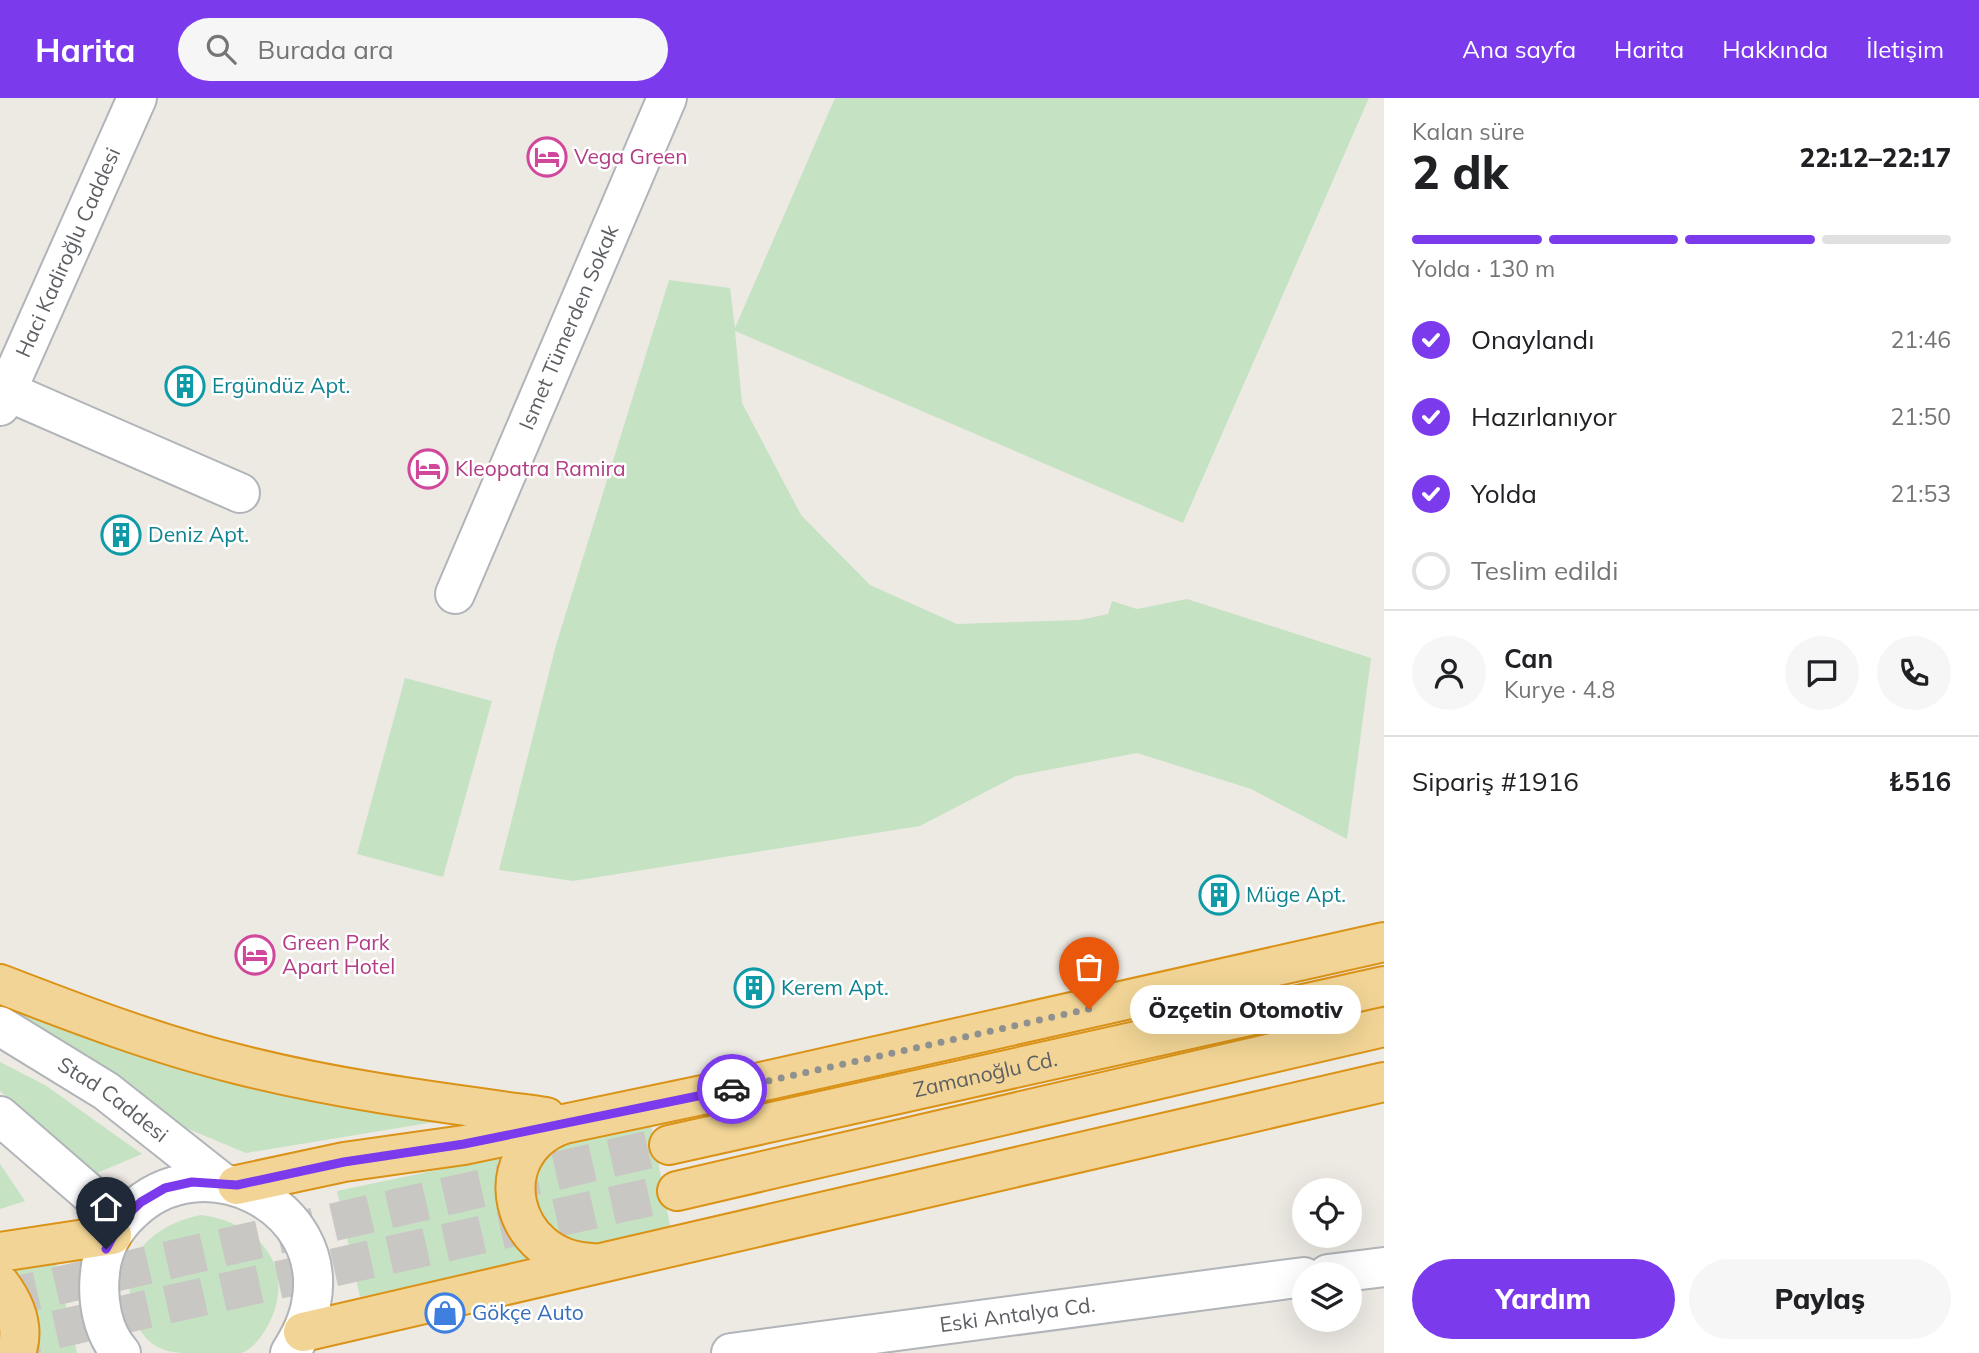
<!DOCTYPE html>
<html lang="tr">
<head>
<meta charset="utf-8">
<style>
  :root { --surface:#fff; --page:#f6f6f6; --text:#202124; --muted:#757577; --line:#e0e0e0; --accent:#7c3aed }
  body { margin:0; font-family:Mulish,sans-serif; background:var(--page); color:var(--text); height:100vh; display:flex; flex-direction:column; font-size:26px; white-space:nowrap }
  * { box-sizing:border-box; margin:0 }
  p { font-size:23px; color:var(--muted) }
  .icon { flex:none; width:38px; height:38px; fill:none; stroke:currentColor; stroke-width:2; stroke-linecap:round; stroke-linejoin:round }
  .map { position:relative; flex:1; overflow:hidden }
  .side { display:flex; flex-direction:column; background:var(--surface); width:595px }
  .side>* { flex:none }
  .fabs { position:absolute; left:1292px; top:1080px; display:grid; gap:14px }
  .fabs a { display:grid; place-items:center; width:70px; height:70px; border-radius:50%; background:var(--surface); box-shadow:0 7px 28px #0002; font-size:35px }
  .pin { position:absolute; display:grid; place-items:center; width:60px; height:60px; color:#fff; margin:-72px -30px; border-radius:50% 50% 50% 0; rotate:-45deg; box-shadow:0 0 7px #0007 }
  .pin .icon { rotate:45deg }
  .courier { position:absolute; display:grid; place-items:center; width:70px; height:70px; margin:-35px; border:5px solid #7c3aed; border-radius:50%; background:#fff; color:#222; box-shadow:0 2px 9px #0007 }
  .bubble { position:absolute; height:49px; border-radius:24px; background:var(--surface); box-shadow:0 7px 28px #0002; font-size:23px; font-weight:800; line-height:49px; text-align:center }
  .overview em { font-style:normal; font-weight:800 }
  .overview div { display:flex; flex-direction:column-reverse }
  .overview { display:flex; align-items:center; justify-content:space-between; height:119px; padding:0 28px }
  h1 { font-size:46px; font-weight:800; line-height:52px }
  .bar { display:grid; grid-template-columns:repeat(4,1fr); gap:10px 7px; align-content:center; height:84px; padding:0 28px }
  .bar i { height:9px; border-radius:5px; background:var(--line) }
  .bar .selected { background:var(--accent) }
  .bar p { grid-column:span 4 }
  .line { display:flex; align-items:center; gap:18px; padding:0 28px; border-top:2px solid var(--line) }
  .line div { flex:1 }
  .round { display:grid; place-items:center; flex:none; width:74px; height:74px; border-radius:37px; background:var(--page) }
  ol { padding:0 28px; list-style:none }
  li { display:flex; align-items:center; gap:21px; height:77px }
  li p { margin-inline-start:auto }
  li .icon { padding:7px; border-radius:50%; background:var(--accent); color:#fff; stroke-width:4 }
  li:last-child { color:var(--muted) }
  li i { width:38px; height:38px; border:4px solid var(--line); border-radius:50% }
  .cta { display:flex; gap:14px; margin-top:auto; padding:14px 28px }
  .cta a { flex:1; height:80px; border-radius:42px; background:var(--accent); color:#fff; font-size:28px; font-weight:800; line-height:80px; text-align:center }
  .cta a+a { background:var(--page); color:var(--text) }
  header { display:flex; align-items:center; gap:42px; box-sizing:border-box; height:98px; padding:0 35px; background:var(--accent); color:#fff }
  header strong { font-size:33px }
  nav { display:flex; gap:38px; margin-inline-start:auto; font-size:24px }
  .search { width:490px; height:63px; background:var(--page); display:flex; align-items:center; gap:18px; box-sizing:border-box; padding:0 24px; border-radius:38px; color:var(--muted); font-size:26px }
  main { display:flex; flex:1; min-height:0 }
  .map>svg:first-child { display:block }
  .green { fill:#c5e2c3 }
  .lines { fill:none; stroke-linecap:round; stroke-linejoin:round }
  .highway-tunnel { stroke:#c9c7c4; stroke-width:38; stroke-dasharray:38 19; stroke-linecap:butt }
  .minor-casing { stroke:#b1b4b8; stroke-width:42 }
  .highway-casing { stroke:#da9217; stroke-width:42 }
  .minor { stroke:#fff; stroke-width:38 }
  .highway { stroke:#f2d596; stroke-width:38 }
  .done { stroke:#8f9090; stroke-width:7; stroke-dasharray:0 12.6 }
  .route { stroke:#7c3aed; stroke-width:9 }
  .labels { text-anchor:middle; stroke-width:5; stroke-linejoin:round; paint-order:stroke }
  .hotel-label { font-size:21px; fill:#b23c85; stroke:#fff; text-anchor:start }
  .street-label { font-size:21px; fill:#5c5f63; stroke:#fff }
  .culture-label { font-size:21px; fill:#0d838f; stroke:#fff; text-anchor:start }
  .shop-label { font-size:21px; fill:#366cbe; stroke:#fff; text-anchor:start }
</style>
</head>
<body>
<header>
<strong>Harita</strong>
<div class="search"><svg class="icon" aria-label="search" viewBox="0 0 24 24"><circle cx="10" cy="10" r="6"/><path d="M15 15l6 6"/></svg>Burada ara</div>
<nav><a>Ana sayfa</a><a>Harita</a><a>Hakkında</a><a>İletişim</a></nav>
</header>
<main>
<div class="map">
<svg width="1384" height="1255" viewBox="0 0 1384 1255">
  <rect width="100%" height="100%" fill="#edeae4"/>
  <!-- green -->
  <g class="green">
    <polygon points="835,0 1369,0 1183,425 735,233 742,305 801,417 870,487 957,526 1080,522 1108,516 1112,503 1137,511 1187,501 1371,560 1347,741 1251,691 1137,655 1016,678 920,728 573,783 499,772 556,547 669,182 730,190 735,230"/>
    <polygon points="405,580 492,603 443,779 357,756"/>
    <polygon points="0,897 459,1020 246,1055 181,1028 0,910"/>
    <polygon points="0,964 45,987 142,1056 85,1080 56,1041 0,993"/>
    <path d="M651 1026 671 1133 587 1150 569 1148 533 1110C534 1098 532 1082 537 1072 555 1034 615 1034 651 1026Z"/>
    <polygon points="508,1057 532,1162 360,1199 337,1093"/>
    <polygon points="0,1066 25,1103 0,1111"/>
    <path d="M201 1117C260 1124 299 1172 267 1229 262 1238 251 1253 241 1255 225 1255 203 1255 187 1255 161 1255 144 1246 135 1220 116 1164 147 1128 201 1117Z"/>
    <polygon points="55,1159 77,1255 33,1255 8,1170"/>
  </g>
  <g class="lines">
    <!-- highway-tunnel -->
    <g class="highway-tunnel">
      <polyline points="0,1201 669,1047"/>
      <polyline points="0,1244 677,1093"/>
    </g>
    <!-- minor casing -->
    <g class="minor-casing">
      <g id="minor">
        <polyline points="6,293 240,395"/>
        <path id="s1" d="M0 308 137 0"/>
        <path id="s2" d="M455 496 667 0"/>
        <path id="s3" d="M0 928 106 993 220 1083"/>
        <polyline points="0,1018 121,1123"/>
        <polyline points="1328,1176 1384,1169"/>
        <path d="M121 1255C102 1234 97 1202 100 1175 102 1151 114 1130 131 1114 201 1044 331 1106 311 1206 308 1224 300 1239 290 1255"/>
        <path id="s4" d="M731 1255 1304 1179"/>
      </g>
    </g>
    <!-- highway casing -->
    <g class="highway-casing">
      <g id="highway">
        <path d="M0 886C78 916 156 946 237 966 338 992 443 1005 546 1019"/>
        <path d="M561 1027C486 1056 509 1162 592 1165"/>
        <path id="s5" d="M669 1047 1384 888"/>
        <polyline points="237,1087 344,1064 464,1047 707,996 1384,844"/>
        <polyline points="677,1093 1384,929"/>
        <polyline points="0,1154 112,1137"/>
        <path d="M0 1186C15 1206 25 1230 16 1255"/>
        <polyline points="303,1234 1384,984"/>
      </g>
    </g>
    <!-- minor -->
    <use href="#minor" class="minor"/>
    <!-- highway -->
    <use href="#highway" class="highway"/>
  </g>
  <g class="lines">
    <!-- done -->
    <polyline class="done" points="732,991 1089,911"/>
    <!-- route -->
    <polyline class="route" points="106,1151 121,1123 141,1104 165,1090 192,1084 237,1087 344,1064 464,1046 732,991"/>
  </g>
  <!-- icons -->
  <defs>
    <g id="hotel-ring" transform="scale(2.0125)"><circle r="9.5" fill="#fff" stroke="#d1479c" stroke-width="1.5"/><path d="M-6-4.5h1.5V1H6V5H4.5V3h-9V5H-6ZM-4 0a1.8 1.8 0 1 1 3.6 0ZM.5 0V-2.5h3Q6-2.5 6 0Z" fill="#d1479c"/></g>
    <g id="building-ring" transform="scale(2.0125)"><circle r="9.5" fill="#fff" stroke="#0f9aa8" stroke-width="1.5"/><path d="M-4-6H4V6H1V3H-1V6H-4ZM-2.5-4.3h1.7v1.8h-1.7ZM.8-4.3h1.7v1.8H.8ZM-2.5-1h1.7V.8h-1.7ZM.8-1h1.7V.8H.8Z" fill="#0f9aa8"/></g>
    <g id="shop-ring" transform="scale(2.0125)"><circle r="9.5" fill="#fff" stroke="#3f7fe0" stroke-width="1.5"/><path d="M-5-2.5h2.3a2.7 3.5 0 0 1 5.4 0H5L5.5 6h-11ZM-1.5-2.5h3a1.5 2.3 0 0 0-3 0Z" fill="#3f7fe0"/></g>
  </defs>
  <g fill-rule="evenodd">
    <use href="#hotel-ring" x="547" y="59"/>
    <use href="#building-ring" x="185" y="288"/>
    <use href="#hotel-ring" x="428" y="371"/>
    <use href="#building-ring" x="121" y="437"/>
    <use href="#building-ring" x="1219" y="797"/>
    <use href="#hotel-ring" x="255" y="857"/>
    <use href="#building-ring" x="754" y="890"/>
    <use href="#shop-ring" x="445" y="1215"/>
  </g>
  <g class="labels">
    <!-- hotel labels -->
    <g class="hotel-label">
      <text x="574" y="66">Vega Green</text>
      <text x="455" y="378">Kleopatra Ramira</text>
      <text x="282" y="852">Green Park<tspan x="282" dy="24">Apart Hotel</tspan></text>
    </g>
    <!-- street labels -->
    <g class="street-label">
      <text dy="7" stroke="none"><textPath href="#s1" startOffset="168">Haci Kadiroğlu Caddesi</textPath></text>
      <text dy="7" stroke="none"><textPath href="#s2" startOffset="290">Ismet Tümerden Sokak</textPath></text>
      <text dy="7" stroke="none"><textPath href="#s5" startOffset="324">Zamanoğlu Cd.</textPath></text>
      <text dy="7" stroke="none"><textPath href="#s3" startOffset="135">Stad Caddesi</textPath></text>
      <text dy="7" stroke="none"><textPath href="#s4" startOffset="289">Eski Antalya Cd.</textPath></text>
    </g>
    <!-- culture labels -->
    <g class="culture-label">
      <text x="212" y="295">Ergündüz Apt.</text>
      <text x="148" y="444">Deniz Apt.</text>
      <text x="1246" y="804">Müge Apt.</text>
      <text x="781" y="897">Kerem Apt.</text>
    </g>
    <!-- shop labels -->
    <g class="shop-label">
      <text x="472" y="1222">Gökçe Auto</text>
    </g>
  </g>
</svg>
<div class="fabs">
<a><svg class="icon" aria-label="locate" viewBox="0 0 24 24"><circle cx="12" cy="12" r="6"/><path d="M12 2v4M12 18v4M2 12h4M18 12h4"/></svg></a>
<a><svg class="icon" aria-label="layers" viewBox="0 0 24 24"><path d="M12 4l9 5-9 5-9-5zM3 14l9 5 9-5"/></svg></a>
</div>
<div class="pin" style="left:1089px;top:911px;background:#ea580c"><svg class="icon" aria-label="bag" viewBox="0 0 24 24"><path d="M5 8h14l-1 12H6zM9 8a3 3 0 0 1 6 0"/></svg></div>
<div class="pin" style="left:106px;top:1151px;background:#1f2937"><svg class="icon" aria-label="home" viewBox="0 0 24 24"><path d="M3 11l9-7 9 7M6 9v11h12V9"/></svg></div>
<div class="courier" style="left:732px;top:991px"><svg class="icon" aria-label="car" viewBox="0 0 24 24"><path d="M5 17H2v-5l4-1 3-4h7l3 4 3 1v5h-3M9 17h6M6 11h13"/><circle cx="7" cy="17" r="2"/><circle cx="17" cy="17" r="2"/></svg></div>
<div class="bubble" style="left:1130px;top:887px;width:231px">Özçetin Otomotiv</div>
</div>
<section class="side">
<div class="overview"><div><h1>2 dk</h1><p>Kalan süre</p></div><em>22:12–22:17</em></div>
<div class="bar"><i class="selected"></i><i class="selected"></i><i class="selected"></i><i></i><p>Yolda · 130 m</p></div>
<ol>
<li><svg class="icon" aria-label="check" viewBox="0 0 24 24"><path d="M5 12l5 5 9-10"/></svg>Onaylandı<p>21:46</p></li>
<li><svg class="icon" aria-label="check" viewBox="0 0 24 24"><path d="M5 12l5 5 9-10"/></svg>Hazırlanıyor<p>21:50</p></li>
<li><svg class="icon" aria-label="check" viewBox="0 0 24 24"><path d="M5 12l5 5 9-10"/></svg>Yolda<p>21:53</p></li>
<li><i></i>Teslim edildi</li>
</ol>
<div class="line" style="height:126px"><a class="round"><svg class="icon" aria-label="person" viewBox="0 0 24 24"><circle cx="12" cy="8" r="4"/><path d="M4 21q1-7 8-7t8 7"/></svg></a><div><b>Can</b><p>Kurye · 4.8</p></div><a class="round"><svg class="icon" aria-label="chat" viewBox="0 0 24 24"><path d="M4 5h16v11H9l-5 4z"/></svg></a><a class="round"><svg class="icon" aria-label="phone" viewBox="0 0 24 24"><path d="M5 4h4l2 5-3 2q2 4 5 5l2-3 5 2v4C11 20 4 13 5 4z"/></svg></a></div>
<div class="line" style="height:91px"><div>Sipariş #1916</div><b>₺516</b></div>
<div class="cta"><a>Yardım</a><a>Paylaş</a></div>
</section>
</main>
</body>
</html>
